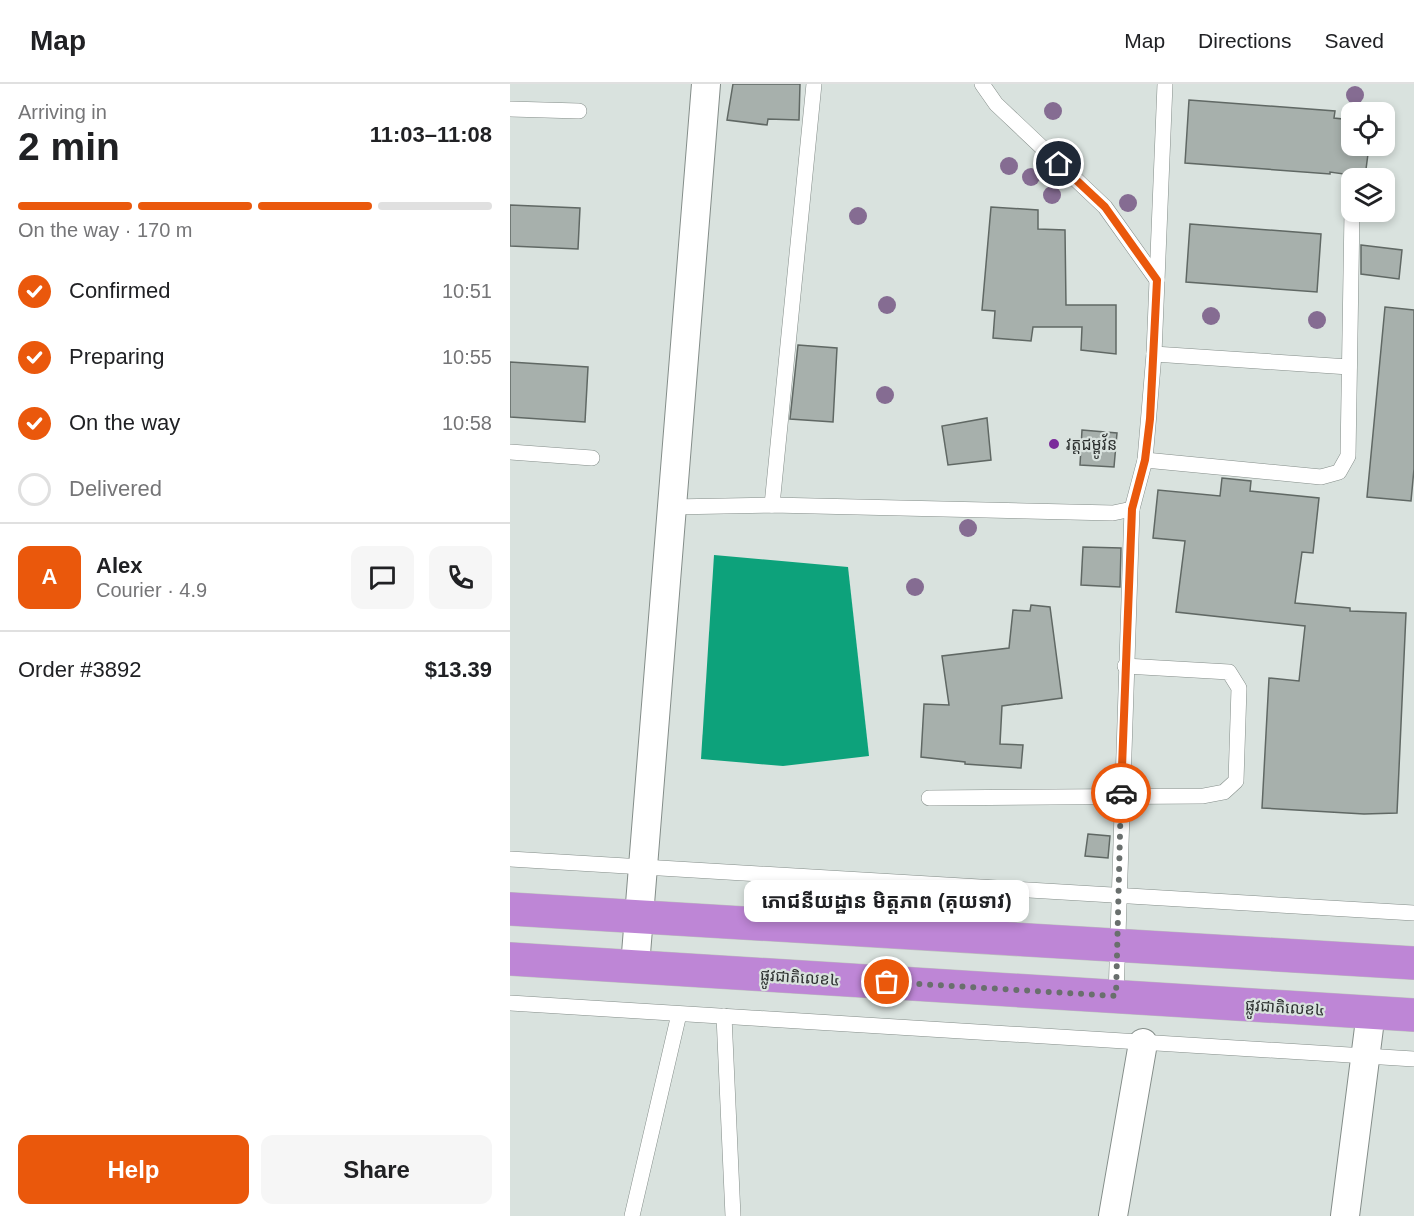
<!DOCTYPE html>
<html lang="en">
<head>
<meta charset="utf-8">
<style>
  :root { --surface:#fff; --page:#f6f6f6; --text:#202124; --muted:#757577; --line:#e0e0e0; --accent:#ea580c }
  body { margin:0; font-family:Helvetica,"Noto Sans Khmer",sans-serif; background:var(--page); color:var(--text); height:100vh; display:flex; flex-direction:column; font-size:22px; white-space:nowrap }
  * { box-sizing:border-box; margin:0 }
  p { font-size:20px; color:var(--muted) }
  .icon { flex:none; width:33px; height:33px; fill:none; stroke:currentColor; stroke-width:2; stroke-linecap:round; stroke-linejoin:round }
  .map { position:relative; flex:1; overflow:hidden }
  .panel { display:flex; flex-direction:column; background:var(--surface); width:510px }
  .panel>* { flex:none }
  .tools { position:absolute; left:831px; top:18px; display:grid; gap:12px }
  .tools a { display:grid; place-items:center; width:54px; height:54px; border-radius:12px; background:var(--surface); box-shadow:0 3px 9px #0003; font-size:30px }
  .pin { position:absolute; display:grid; place-items:center; width:51px; height:51px; color:#fff; margin:-26px; border:3px solid #fff; border-radius:50%; box-shadow:0 2px 6px #0007 }
  .courier { position:absolute; display:grid; place-items:center; width:60px; height:60px; margin:-30px; border:4px solid #ea580c; border-radius:50%; background:#fff; color:#222; box-shadow:0 2px 8px #0007 }
  .bubble { position:absolute; height:42px; border-radius:12px; background:var(--surface); box-shadow:0 3px 9px #0003; font-size:20px; font-weight:700; line-height:42px; text-align:center }
  .summary em { font-style:normal; font-weight:700 }
  .summary div { display:flex; flex-direction:column-reverse }
  .summary { display:flex; align-items:center; justify-content:space-between; height:102px; padding:0 18px }
  h1 { font-size:39px; font-weight:700; line-height:45px }
  .bar { display:grid; grid-template-columns:repeat(4,1fr); gap:9px 6px; align-content:center; height:72px; padding:0 18px }
  .bar i { height:8px; border-radius:4px; background:var(--line) }
  .bar .selected { background:var(--accent) }
  .bar p { grid-column:span 4 }
  .line { display:flex; align-items:center; gap:15px; padding:0 18px; border-top:2px solid var(--line) }
  .line div { flex:1 }
  .round { display:grid; place-items:center; flex:none; width:63px; height:63px; border-radius:12px; background:var(--page) }
  ol { padding:0 18px; list-style:none }
  li { display:flex; align-items:center; gap:18px; height:66px }
  li p { margin-inline-start:auto }
  li .icon { padding:6px; border-radius:50%; background:var(--accent); color:#fff; stroke-width:4 }
  li:last-child { color:var(--muted) }
  li i { width:33px; height:33px; border:3px solid var(--line); border-radius:50% }
  .primary-button { display:flex; gap:12px; margin-top:auto; padding:12px 18px }
  .primary-button a { flex:1; height:69px; border-radius:12px; background:var(--accent); color:#fff; font-size:24px; font-weight:700; line-height:69px; text-align:center }
  .primary-button a+a { background:var(--page); color:var(--text) }
  header { display:flex; align-items:center; gap:36px; box-sizing:border-box; height:84px; padding:0 30px; background:var(--surface); border-bottom:2px solid var(--line) }
  header strong { font-size:28px }
  nav { display:flex; gap:33px; margin-inline-start:auto; font-size:21px }
  main { display:flex; flex:1; min-height:0 }
  .map>svg:first-child { display:block }
  .water { fill:#0da27b }
  .building { fill:#a7b0ac; stroke:#606864; stroke-width:1.5 }
  .lines { fill:none; stroke-linecap:round; stroke-linejoin:round }
  .service-casing { stroke:#848d89; stroke-width:16 }
  .minor-casing { stroke:#848d89; stroke-width:30 }
  .trunk-casing { stroke:#bcbdbd; stroke-width:34 }
  .service { stroke:#fff; stroke-width:15 }
  .minor { stroke:#fff; stroke-width:28 }
  .trunk { stroke:#be86d6; stroke-width:33 }
  .tree { fill:#856c92 }
  .done { stroke:#696f6d; stroke-width:6; stroke-dasharray:0 10.8 }
  .route { stroke:#ea580c; stroke-width:8 }
  .poi-dot { fill:#7b2b9b; stroke:#d9e2de; stroke-width:2 }
  .labels { text-anchor:middle; stroke-width:4.5; stroke-linejoin:round; paint-order:stroke }
  .poi-label { font-size:16px; fill:#2d3130; stroke:#d9e2de; text-anchor:start }
  .street-label { font-size:16px; fill:#2d3130; stroke:#d9e2de }
</style>
</head>
<body>
<header>
<strong>Map</strong>
<nav><a>Map</a><a>Directions</a><a>Saved</a></nav>
</header>
<main>
<section class="panel">
<div class="summary"><div><h1>2 min</h1><p>Arriving in</p></div><em>11:03–11:08</em></div>
<div class="bar"><i class="selected"></i><i class="selected"></i><i class="selected"></i><i></i><p>On the way · 170 m</p></div>
<ol>
<li><svg class="icon" aria-label="check" viewBox="0 0 24 24"><path d="M5 12l5 5 9-10"/></svg>Confirmed<p>10:51</p></li>
<li><svg class="icon" aria-label="check" viewBox="0 0 24 24"><path d="M5 12l5 5 9-10"/></svg>Preparing<p>10:55</p></li>
<li><svg class="icon" aria-label="check" viewBox="0 0 24 24"><path d="M5 12l5 5 9-10"/></svg>On the way<p>10:58</p></li>
<li><i></i>Delivered</li>
</ol>
<div class="line" style="height:108px"><b class="round" style="background:var(--accent);color:#fff">A</b><div><b>Alex</b><p>Courier · 4.9</p></div><a class="round"><svg class="icon" aria-label="chat" viewBox="0 0 24 24"><path d="M4 5h16v11H9l-5 4z"/></svg></a><a class="round"><svg class="icon" aria-label="phone" viewBox="0 0 24 24"><path d="M5 4h4l2 5-3 2q2 4 5 5l2-3 5 2v4C11 20 4 13 5 4z"/></svg></a></div>
<div class="line" style="height:78px"><div>Order #3892</div><b>$13.39</b></div>
<div class="primary-button"><a>Help</a><a>Share</a></div>
</section>
<div class="map">
<svg width="904" height="1132" viewBox="0 0 904 1132">
  <rect width="100%" height="100%" fill="#d9e2de"/>
  <!-- water -->
  <polygon class="water" points="204,471 338,483 359,672 273,682 191,675"/>
  <!-- building -->
  <g class="building">
    <polygon points="223,0 290,0 289,36 258,35 257,41 217,36"/>
    <polygon points="679,16 825,27 824,34 842,36 842,62 859,62 855,93 820,88 820,90 675,79"/>
    <polygon points="0,121 70,124 68,165 0,162"/>
    <polygon points="481,123 528,126 528,145 555,146 556,221 606,221 606,270 571,266 572,243 523,243 521,257 483,254 485,227 472,226"/>
    <polygon points="680,140 811,150 807,208 676,198"/>
    <polygon points="851,161 892,166 889,195 851,190"/>
    <polygon points="875,223 904,226 904,385 901,417 857,413"/>
    <polygon points="288,261 327,264 323,338 280,335"/>
    <polygon points="0,278 78,283 75,338 0,333"/>
    <polygon points="477,334 481,376 438,381 432,342"/>
    <polygon points="572,346 607,349 604,383 570,381"/>
    <polygon points="712,394 741,397 740,407 809,414 803,469 792,468 785,519 840,524 840,527 896,529 887,729 854,730 752,724 759,594 789,597 795,542 666,528 675,457 643,454 648,406 710,412"/>
    <polygon points="573,463 611,464 610,503 571,501"/>
    <polygon points="521,521 540,523 552,614 492,622 490,660 513,661 511,684 455,680 455,678 411,673 414,620 439,621 432,572 499,564 503,526 520,527"/>
    <polygon points="578,750 600,752 598,774 575,772"/>
  </g>
  <g class="lines">
    <!-- service casing -->
    <g class="service-casing">
      <g id="service">
        <polyline points="472,0 486,20 595,123 647,196"/>
        <polyline points="0,25 69,27"/>
        <polyline points="644,270 839,283"/>
        <polyline points="0,368 82,374"/>
        <polyline points="635,376 644,270 655,0"/>
        <polyline points="262,421 304,0"/>
        <polyline points="162,423 262,421 603,429 622,425 606,912"/>
        <polyline points="622,425 635,376 811,393 829,388 838,372 842,128"/>
        <polyline points="419,714 693,712 714,708 726,697 729,604 719,588 615,582"/>
        <polyline points="0,775 904,829"/>
        <polyline points="0,919 904,975"/>
        <polyline points="214,932 223,1132"/>
        <polyline points="122,1132 169,930"/>
      </g>
    </g>
    <!-- minor casing -->
    <g class="minor-casing">
      <g id="minor">
        <polyline points="125,882 196,0"/>
        <polyline points="603,1132 633,959"/>
        <polyline points="835,1132 861,928"/>
      </g>
    </g>
    <!-- trunk casing -->
    <g class="trunk-casing">
      <g id="trunk">
        <polyline points="0,825 904,879"/>
        <polyline points="0,875 904,931"/>
      </g>
    </g>
    <!-- service -->
    <use href="#service" class="service"/>
    <!-- minor -->
    <use href="#minor" class="minor"/>
    <!-- trunk -->
    <use href="#trunk" class="trunk"/>
  </g>
  <!-- trees -->
  <g class="tree">
    <circle cx="845" cy="11" r="9"/>
    <circle cx="543" cy="27" r="9"/>
    <circle cx="499" cy="82" r="9"/>
    <circle cx="521" cy="93" r="9"/>
    <circle cx="542" cy="111" r="9"/>
    <circle cx="618" cy="119" r="9"/>
    <circle cx="348" cy="132" r="9"/>
    <circle cx="377" cy="221" r="9"/>
    <circle cx="701" cy="232" r="9"/>
    <circle cx="807" cy="236" r="9"/>
    <circle cx="375" cy="311" r="9"/>
    <circle cx="458" cy="444" r="9"/>
    <circle cx="405" cy="503" r="9"/>
  </g>
  <g class="lines">
    <!-- done -->
    <polyline class="done" points="377,898 606,912 611,709"/>
    <!-- route -->
    <polyline class="route" points="549,80 595,123 647,196 640,335 635,376 622,425 611,709"/>
  </g>
  <!-- markers -->
  <circle class="poi-dot" cx="544" cy="360" r="6"/>
  <g class="labels">
    <!-- poi labels -->
    <g class="poi-label">
      <text x="556" y="366">វត្តជម្ពូវ័ន</text>
    </g>
    <!-- street labels -->
    <g class="street-label">
      <text transform="translate(290 893) rotate(4)" y="6">ផ្លូវជាតិលេខ៤</text>
      <text transform="translate(775 923) rotate(4)" y="6">ផ្លូវជាតិលេខ៤</text>
    </g>
  </g>
</svg>
<div class="tools">
<a><svg class="icon" aria-label="locate" viewBox="0 0 24 24"><circle cx="12" cy="12" r="6"/><path d="M12 2v4M12 18v4M2 12h4M18 12h4"/></svg></a>
<a><svg class="icon" aria-label="layers" viewBox="0 0 24 24"><path d="M12 4l9 5-9 5-9-5zM3 14l9 5 9-5"/></svg></a>
</div>
<div class="pin" style="left:377px;top:898px;background:#ea580c"><svg class="icon" aria-label="bag" viewBox="0 0 24 24"><path d="M5 8h14l-1 12H6zM9 8a3 3 0 0 1 6 0"/></svg></div>
<div class="pin" style="left:549px;top:80px;background:#1f2937"><svg class="icon" aria-label="home" viewBox="0 0 24 24"><path d="M3 11l9-7 9 7M6 9v11h12V9"/></svg></div>
<div class="courier" style="left:611px;top:709px"><svg class="icon" aria-label="car" viewBox="0 0 24 24"><path d="M5 17H2v-5l4-1 3-4h7l3 4 3 1v5h-3M9 17h6M6 11h13"/><circle cx="7" cy="17" r="2"/><circle cx="17" cy="17" r="2"/></svg></div>
<div class="bubble" style="left:234px;top:796px;width:285px">ភោជនីយដ្ឋាន មិត្តភាព (គុយទាវ)</div>
</div>
</main>
</body>
</html>
